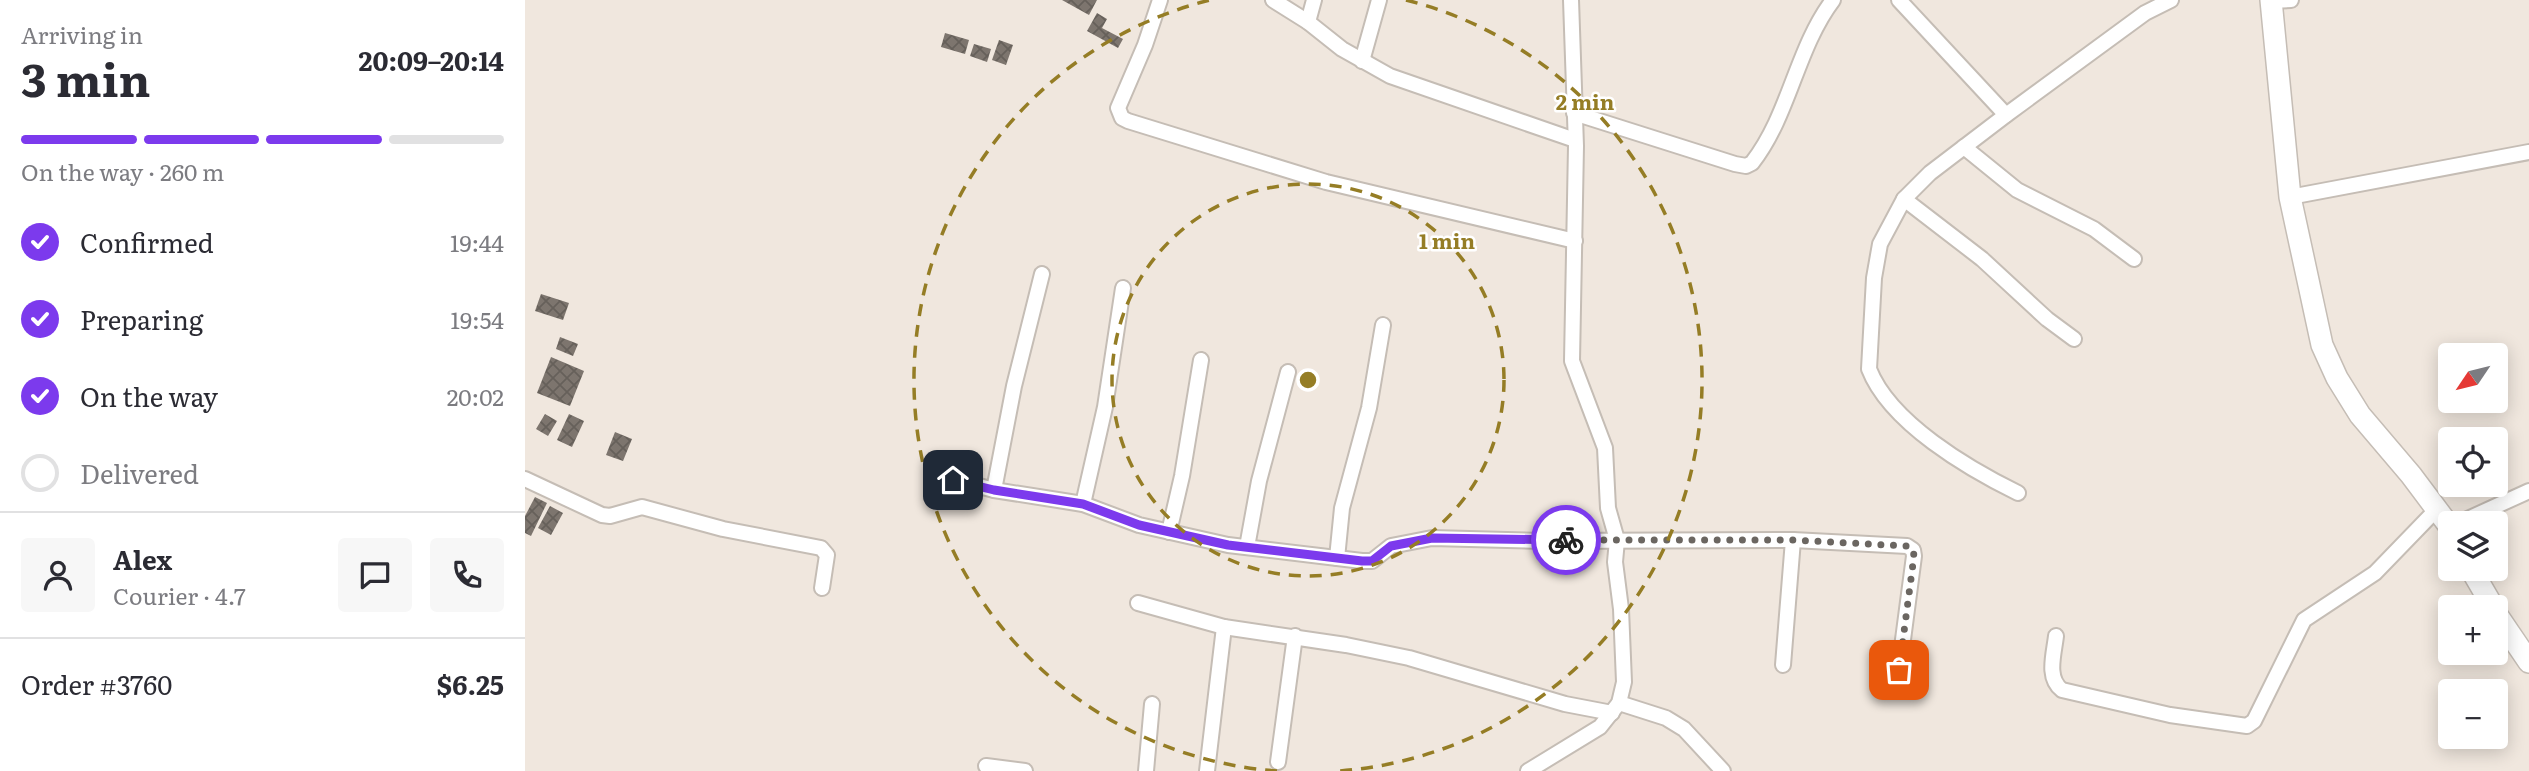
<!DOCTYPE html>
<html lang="en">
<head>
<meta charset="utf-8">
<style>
  :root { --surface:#fff; --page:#f7f7f7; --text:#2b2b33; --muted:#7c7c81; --line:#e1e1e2; --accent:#7c3aed }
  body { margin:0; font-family:Literata,serif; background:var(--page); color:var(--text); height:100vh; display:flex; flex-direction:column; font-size:26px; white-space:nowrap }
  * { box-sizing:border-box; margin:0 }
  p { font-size:23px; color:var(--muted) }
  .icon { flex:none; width:38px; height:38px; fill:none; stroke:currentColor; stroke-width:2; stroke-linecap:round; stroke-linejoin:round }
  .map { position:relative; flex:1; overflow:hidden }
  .panel { display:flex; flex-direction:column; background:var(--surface); width:525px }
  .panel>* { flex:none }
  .needle { width:46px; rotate:235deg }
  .tools { position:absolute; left:1913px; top:343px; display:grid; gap:14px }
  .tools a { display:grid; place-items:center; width:70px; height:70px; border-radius:7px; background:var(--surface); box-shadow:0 4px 18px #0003; font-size:35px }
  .pin { position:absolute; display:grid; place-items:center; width:60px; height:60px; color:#fff; margin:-30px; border-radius:14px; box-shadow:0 4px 10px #0006 }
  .courier { position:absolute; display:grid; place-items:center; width:70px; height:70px; margin:-35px; border:5px solid #7c3aed; border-radius:50%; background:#fff; color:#222; box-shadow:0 2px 9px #0007 }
  .head em { font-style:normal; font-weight:700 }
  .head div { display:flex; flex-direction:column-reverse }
  .head { display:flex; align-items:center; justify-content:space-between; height:119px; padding:0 21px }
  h1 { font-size:46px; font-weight:700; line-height:52px }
  .bar { display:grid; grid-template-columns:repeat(4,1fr); gap:10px 7px; align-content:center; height:84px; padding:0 21px }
  .bar i { height:9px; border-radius:5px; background:var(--line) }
  .bar .on { background:var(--accent) }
  .bar p { grid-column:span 4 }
  .line { display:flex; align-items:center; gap:18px; padding:0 21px; border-top:2px solid var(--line) }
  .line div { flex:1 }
  .round { display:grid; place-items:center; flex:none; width:74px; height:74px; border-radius:7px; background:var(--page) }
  ol { padding:0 21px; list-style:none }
  li { display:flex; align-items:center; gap:21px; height:77px }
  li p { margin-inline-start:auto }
  li .icon { padding:7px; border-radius:50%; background:var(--accent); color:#fff; stroke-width:4 }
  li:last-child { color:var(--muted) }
  li i { width:38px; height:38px; border:4px solid var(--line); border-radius:50% }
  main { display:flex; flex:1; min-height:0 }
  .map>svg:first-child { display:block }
  .building { fill:url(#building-cross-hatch) }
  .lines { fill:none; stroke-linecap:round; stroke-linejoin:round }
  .street-casing { stroke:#c5bdb5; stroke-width:18 }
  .secondary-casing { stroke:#c5bdb5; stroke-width:24 }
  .street { stroke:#fff; stroke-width:14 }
  .secondary { stroke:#fff; stroke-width:21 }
  .done { stroke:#6b6661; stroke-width:7; stroke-dasharray:0 12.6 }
  .route { stroke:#7c3aed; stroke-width:9 }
  .ring { fill:none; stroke:#957d25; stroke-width:3.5; stroke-dasharray:12 9 }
  .centre { fill:#957d25; stroke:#fff; stroke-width:3.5 }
  .ring-label { font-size:21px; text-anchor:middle; font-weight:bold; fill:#957d25; stroke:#fff; stroke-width:5; stroke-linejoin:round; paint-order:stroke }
</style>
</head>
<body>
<main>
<section class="panel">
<div class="head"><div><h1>3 min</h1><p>Arriving in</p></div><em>20:09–20:14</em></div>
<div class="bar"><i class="on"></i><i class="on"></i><i class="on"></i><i></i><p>On the way · 260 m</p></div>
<ol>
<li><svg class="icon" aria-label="check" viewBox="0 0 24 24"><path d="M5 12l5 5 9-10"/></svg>Confirmed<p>19:44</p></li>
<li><svg class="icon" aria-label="check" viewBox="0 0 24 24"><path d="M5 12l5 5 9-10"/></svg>Preparing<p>19:54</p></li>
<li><svg class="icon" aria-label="check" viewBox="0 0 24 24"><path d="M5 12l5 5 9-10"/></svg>On the way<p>20:02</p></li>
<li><i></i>Delivered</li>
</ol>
<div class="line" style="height:126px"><a class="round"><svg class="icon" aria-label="person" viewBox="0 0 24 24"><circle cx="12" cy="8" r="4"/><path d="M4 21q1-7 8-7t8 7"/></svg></a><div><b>Alex</b><p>Courier · 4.7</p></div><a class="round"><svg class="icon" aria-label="chat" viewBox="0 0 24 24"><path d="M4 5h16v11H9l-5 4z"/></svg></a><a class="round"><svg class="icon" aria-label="phone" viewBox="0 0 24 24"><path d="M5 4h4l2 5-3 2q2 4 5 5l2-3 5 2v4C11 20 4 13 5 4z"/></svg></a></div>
<div class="line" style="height:91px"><div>Order #3760</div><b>$6.25</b></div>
</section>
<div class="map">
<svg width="2004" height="771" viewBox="0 0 2004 771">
  <defs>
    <pattern id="building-cross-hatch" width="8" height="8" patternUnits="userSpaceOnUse" patternTransform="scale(1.75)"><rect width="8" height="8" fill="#7d756e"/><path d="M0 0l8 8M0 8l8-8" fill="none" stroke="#66605a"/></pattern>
  </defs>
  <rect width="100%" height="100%" fill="#f0e7de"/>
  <!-- building -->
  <g class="building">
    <polygon points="537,0 572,0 564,15"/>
    <polygon points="572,13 582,19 577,28 598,39 593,48 562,31"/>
    <polygon points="420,33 444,40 440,54 416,47"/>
    <polygon points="474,40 488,45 481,65 467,60"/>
    <polygon points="449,44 466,49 462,62 445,56"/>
    <polygon points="16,294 44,303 38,320 10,311"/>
    <polygon points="35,337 53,344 48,356 31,349"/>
    <polygon points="26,357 59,371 45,406 12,393"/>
    <polygon points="20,414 32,421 23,436 11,429"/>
    <polygon points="44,414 59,421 47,447 32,440"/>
    <polygon points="90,432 107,439 98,461 81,455"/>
    <polygon points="10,497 22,503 6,536 0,533 0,516"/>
    <polygon points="25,506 38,513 26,535 13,528"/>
  </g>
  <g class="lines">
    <!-- street casing -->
    <g class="street-casing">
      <g id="street">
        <polyline points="635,0 620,45 593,108 597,118 603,121 801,182 1050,241"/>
        <polyline points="748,0 783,22 817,49 865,76 1050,140"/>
        <polyline points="1374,0 1481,115"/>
        <polyline points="1746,1 1766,0"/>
        <polyline points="783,22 789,0"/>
        <polyline points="837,61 854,0"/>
        <path d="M1049 113 1210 164 1221 166 1227 163C1265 114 1271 49 1308 0"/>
        <polyline points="1439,147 1492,190 1569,229 1609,259"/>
        <polyline points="1765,197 2004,152"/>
        <polyline points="1379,199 1457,259 1522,319 1549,339"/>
        <polyline points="0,479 77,515 85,516 117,507 198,529 296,548 302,555 297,588"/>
        <polyline points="428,479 469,490 558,504 614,525 703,545 837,561 847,561 866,546 907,538 1019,541 1268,540 1382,546 1388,550 1389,556 1374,670"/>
        <polyline points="469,490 489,386 517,274"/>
        <path d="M1493 493C1444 469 1365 423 1344 369L1349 278 1355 244 1379 199 1405 173 1481 115 1620 13 1646 0"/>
        <polyline points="558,504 580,407 598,288"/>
        <polyline points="1934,523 2004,491"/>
        <polyline points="644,532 657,476 676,360"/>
        <polyline points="722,547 734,481 763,372"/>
        <polyline points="812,558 817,508 844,408 858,325"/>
        <polyline points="613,603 699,627 821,645 884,658 1040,704 1087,713"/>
        <path d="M1531 636C1529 654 1521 678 1537 690L1645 715 1722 726 1729 721 1779 620 1850 573 1912 509"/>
        <polyline points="1258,665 1268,540"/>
        <polyline points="1094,703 1141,718 1159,729 1198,771"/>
        <polyline points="753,762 770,636"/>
        <polyline points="461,766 500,771"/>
        <polyline points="621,771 627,704"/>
        <polyline points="682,771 699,627"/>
        <polyline points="1003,771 1075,727 1094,703 1099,682 1096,609 1090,562 1092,540 1083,508 1080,448 1047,361 1051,146 1046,0"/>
      </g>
    </g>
    <!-- secondary casing -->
    <g class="secondary-casing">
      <g id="secondary">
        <polyline points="1746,0 1765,197 1797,345 1812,378 1835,415 1886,475 1925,527"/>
        <polyline points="1946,569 1968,607"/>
        <polyline points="1970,612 2004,662"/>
      </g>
    </g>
    <!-- street -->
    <use href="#street" class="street"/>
    <!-- secondary -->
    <use href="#secondary" class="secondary"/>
  </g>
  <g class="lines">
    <!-- done -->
    <polyline class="done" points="1041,540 1268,540 1382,546 1388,550 1389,556 1374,670"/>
    <!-- route -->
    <polyline class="route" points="428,480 469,490 558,504 614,525 703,545 837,561 847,561 866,546 907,538 1041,540"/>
  </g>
  <!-- distance rings -->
  <g class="ring">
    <circle cx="783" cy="380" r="196"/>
    <path d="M752 771A392 392 0 0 1 685 0M881 0A392 392 0 0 1 814 771"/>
  </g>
  <circle cx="783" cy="380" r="10" class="centre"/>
  <g class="ring-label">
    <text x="1060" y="110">2 min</text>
    <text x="922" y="249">1 min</text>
  </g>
</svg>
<div class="tools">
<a><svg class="needle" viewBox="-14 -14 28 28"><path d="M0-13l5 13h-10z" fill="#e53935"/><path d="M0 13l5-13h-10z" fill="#7c7c81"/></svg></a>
<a><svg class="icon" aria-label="locate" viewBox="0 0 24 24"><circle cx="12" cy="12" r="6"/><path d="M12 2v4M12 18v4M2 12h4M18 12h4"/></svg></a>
<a><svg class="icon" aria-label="layers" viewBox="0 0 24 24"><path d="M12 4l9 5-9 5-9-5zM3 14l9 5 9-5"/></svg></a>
<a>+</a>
<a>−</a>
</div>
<div class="pin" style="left:1374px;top:670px;background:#ea580c"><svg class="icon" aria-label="bag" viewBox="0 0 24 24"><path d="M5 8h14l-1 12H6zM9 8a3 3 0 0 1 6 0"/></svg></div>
<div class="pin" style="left:428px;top:480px;background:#1f2937"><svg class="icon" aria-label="home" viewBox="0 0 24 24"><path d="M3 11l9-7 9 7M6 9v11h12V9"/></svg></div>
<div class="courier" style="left:1041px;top:540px"><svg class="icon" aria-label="bike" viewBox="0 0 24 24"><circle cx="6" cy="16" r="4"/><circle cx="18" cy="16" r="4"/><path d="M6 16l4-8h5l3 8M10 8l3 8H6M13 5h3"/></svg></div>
</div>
</main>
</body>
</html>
